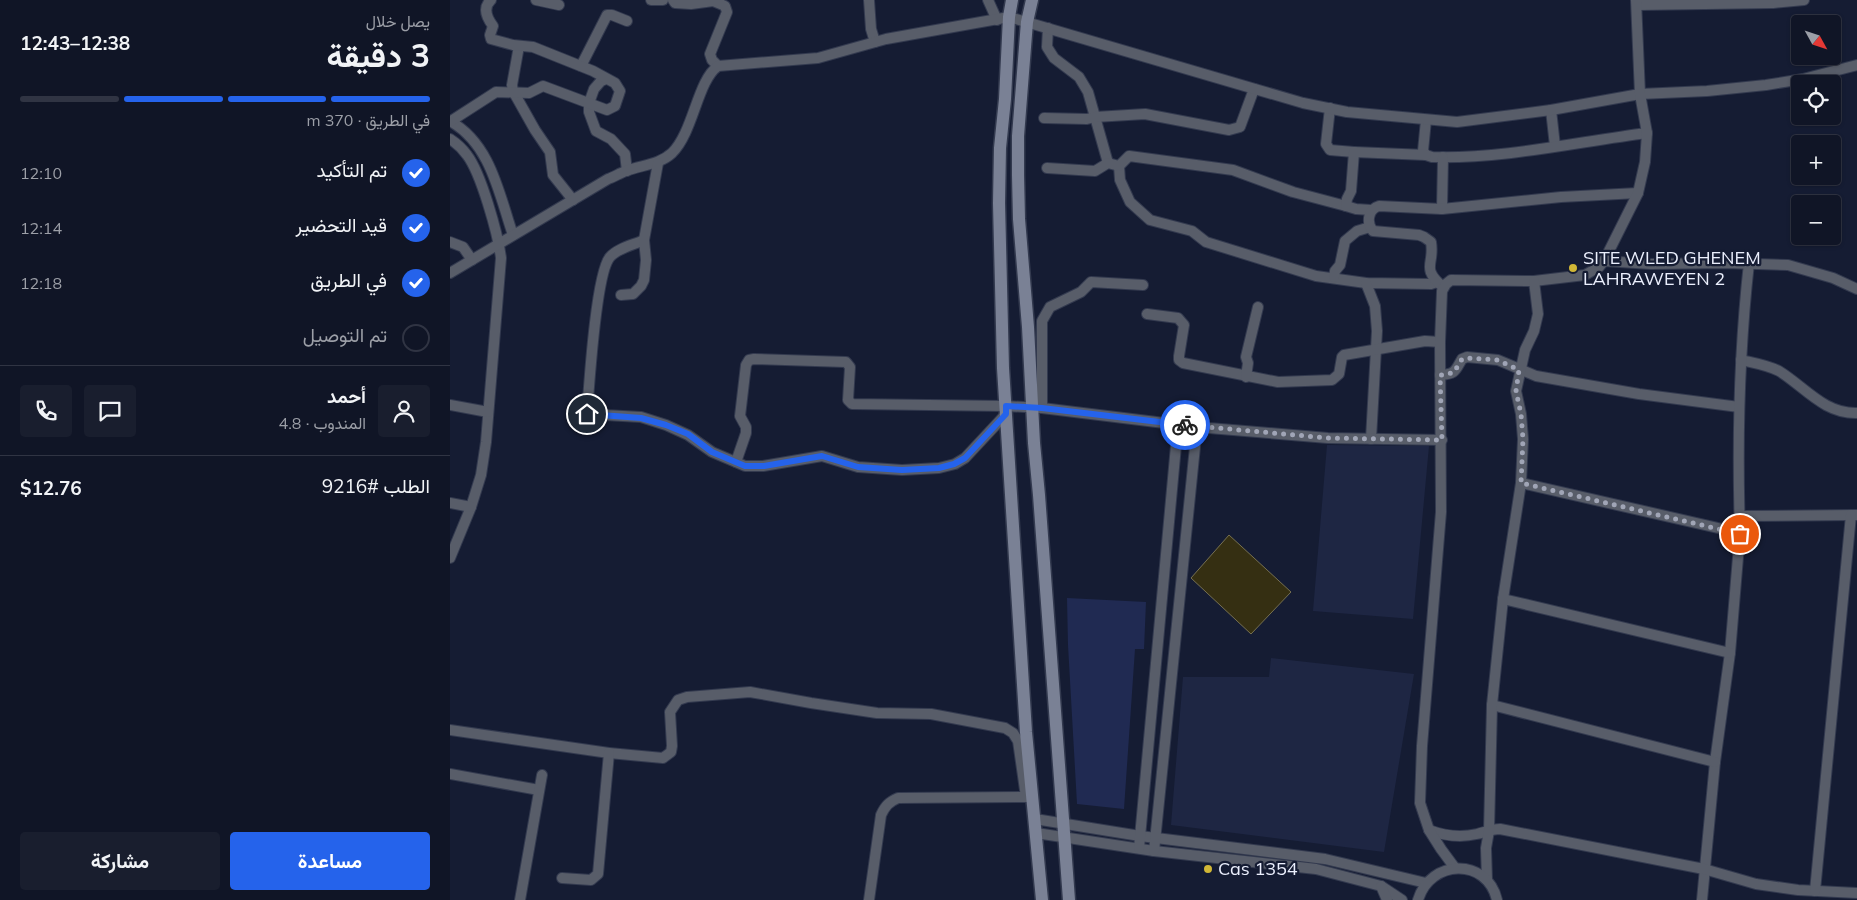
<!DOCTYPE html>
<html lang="ar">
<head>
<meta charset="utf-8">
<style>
  :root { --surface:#101526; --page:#191e2e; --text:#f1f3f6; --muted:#9c9fa7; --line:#303443; --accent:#2563eb }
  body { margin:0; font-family:Mulish,Vazirmatn,sans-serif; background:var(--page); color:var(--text); direction:rtl; height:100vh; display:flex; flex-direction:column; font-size:19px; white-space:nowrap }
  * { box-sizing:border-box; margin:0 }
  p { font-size:16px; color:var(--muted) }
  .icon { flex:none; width:28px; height:28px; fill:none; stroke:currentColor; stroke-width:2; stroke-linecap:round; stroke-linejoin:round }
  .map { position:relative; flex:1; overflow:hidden; direction:ltr }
  .sheet { display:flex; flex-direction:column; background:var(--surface); width:450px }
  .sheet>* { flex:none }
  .needle { width:32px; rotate:130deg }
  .tools { position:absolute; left:1341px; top:15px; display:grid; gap:10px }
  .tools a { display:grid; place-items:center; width:50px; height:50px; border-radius:5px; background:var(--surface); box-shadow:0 1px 4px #0004,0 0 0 1px var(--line); font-size:25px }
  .pin { position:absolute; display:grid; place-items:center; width:42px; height:42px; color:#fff; margin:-21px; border:2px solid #fff; border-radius:50%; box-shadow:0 1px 5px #0007 }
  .courier { position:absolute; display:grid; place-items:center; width:50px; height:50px; margin:-25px; border:4px solid #2563eb; border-radius:50%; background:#fff; color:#222; box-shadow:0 1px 6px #0007 }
  .overview em { font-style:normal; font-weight:700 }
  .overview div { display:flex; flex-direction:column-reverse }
  .overview { display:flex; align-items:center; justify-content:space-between; height:85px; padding:0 20px }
  h1 { font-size:32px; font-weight:700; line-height:38px }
  .bar { display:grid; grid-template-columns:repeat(4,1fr); gap:8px 5px; align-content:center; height:60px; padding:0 20px }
  .bar i { height:6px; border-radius:4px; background:var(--line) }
  .bar .active { background:var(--accent) }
  .bar p { grid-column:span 4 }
  .line { display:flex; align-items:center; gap:12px; padding:0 20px; border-top:1px solid var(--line) }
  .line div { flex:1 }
  .round { display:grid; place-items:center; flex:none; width:52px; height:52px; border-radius:5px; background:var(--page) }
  ol { padding:0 20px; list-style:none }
  li { display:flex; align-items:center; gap:15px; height:55px }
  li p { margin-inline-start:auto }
  li .icon { padding:5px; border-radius:50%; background:var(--accent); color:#fff; stroke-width:4 }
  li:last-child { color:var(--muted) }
  li i { width:28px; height:28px; border:2px solid var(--line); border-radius:50% }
  .action { display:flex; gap:10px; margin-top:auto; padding:10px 20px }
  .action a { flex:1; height:58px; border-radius:5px; background:var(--accent); color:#fff; font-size:20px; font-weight:700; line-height:58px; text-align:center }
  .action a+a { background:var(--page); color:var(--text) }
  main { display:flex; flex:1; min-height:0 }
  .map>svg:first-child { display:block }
  .built { fill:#1e2643 }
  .green { fill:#202a52 }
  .building { fill:#352f12; stroke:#767051 }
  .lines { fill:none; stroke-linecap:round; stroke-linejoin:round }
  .street-casing { stroke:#333a4f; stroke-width:12 }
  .secondary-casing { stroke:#333a4f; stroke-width:15 }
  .street { stroke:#585d69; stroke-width:10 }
  .secondary { stroke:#7a8195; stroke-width:12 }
  .done { stroke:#a0a5b6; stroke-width:5; stroke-dasharray:0 9 }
  .route { stroke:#2563eb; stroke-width:6 }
  .poi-dot { fill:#d1b736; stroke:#151c33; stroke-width:2 }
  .labels { text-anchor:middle; stroke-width:4.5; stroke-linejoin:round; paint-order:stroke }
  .poi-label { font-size:18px; fill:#ebeffd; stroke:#151c33; text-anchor:start }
</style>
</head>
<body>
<main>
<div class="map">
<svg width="1407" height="900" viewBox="0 0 1407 900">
  <rect width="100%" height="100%" fill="#151c33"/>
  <!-- built -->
  <g class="built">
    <polygon points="877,445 979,446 963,619 863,611"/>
    <polygon points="821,658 964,674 934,852 721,825 733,677 819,677"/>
  </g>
  <!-- green -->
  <polygon class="green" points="617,598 696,602 694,649 685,649 674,809 627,804 618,645"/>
  <!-- building -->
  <polygon class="building" points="779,535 841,592 801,634 741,578"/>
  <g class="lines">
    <!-- street casing -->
    <g class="street-casing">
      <g id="street">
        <polyline points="86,0 109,5"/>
        <polyline points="201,0 213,0"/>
        <polyline points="223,0 225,3 241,4 263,1 275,6 277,12 260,54 262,60 268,66"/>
        <polyline points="419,0 421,29 425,42"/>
        <polyline points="538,0 547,20"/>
        <polyline points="1187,5 1323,3 1354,0"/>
        <polyline points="598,28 597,47 604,58 629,77 638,92 658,163"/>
        <polyline points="69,46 62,85 63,91 85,130 100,152 103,175 123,200"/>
        <polyline points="131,66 157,15 162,15 177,21"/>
        <polyline points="156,79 151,81 144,89 139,103 139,112 146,131 161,139 175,154 177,171"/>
        <polyline points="880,108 876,144 880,150 904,152"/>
        <polyline points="1101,110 1105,146"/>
        <polyline points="594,118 637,119 645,117 695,114 779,130 790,127 804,89"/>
        <path d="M976 120 973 151 976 155 982 157C1055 159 1126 142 1197 133"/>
        <path d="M0 121C41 144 49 194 63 235"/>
        <path d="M1 121 46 92 79 93 93 86 157 110 165 106 170 91 165 83 143 71 83 47 63 45 41 39 40 35 43 26C37 18 32 8 41 0"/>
        <path d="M0 139C6 143 12 148 17 155 31 173 48 234 51 258L36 442 31 475 21 507 0 558"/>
        <polyline points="669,166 670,180 680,202 700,220 742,231 756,242 866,276 916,283 981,284 987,282"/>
        <polyline points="597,168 645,171 658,163 669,166 679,156 783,170 843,192 896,206"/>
        <polyline points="992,209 993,157"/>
        <polyline points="921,210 906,209 896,206 897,199 901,191 904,152 976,155"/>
        <path d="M194 240C183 245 168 248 160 257 146 273 139 387 137 414L191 417 216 425 238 435 262 452 295 466H313L372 456 408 467 452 470 489 468 505 464 515 458 556 414"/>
        <polyline points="0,242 13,247 22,260"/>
        <polyline points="1154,261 1201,264 1276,263 1338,265 1383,278 1407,289"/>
        <path d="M0 273 158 179C164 177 170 173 176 171 191 165 209 165 222 153 244 131 247 81 268 66L368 58 436 39 559 17 853 103 897 112 1007 122 1101 110 1190 94 1257 91 1316 85 1353 79 1407 65"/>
        <polyline points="884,277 885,271 890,265 895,241 907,231 920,227"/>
        <polyline points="916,283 925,306 927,331 921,439"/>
        <path d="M993 287C970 267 985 265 981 242L974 237 969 235 923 231C916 223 918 209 929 206L992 209 1111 197 1188 193"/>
        <polyline points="171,295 183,294 191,286 194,280 196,260 194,240 208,163"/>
        <polyline points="697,314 728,318 734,325 729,356 729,360 733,363 828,382 882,380 889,374 892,357 894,355 975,341 990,342"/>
        <path d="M1291 360C1304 363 1317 365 1329 371 1355 387 1374 414 1407 413"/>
        <path d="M990 375C1006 374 1005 371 1012 359L1017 357 1048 360 1086 376 1189 394 1289 407"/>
        <polyline points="796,377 798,363 796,357 808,307"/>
        <polyline points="0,405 38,412"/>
        <polyline points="592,408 592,321 600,307 631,292 641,282 693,285"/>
        <polyline points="286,462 296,433 296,427 290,416 296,365 299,360 304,359 396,362 400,367 398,400 402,404 555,406 592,408 747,427 878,438 992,440"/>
        <polyline points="1071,483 1290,533 1280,653 1265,762 1252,900"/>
        <polyline points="0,503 21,507"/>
        <polyline points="1289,516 1406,515"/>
        <path d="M1290 533C1287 443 1289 353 1299 263"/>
        <polyline points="1053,599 1280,653"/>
        <polyline points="1042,705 1265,762"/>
        <polyline points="0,730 159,753 213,758 221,752 222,746 220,712 228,700 237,697 300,692 361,703 427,713 481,714 555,728 563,733 568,741 576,797"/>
        <polyline points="0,774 89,790"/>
        <polyline points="585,819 690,836 875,859 976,883"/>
        <path d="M979 830C995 836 1010 838 1027 834 1035 832 1042 829 1050 829L1254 869 1306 884 1348 890 1407 893"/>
        <polyline points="586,833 704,851 866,869 931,886 952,900"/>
        <polyline points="689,848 728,424"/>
        <polyline points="704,851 747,427"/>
        <polyline points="1005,868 991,849 979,830 970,803 972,746 991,512 990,342 992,291 996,284 1001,280 1084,281 1135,275 1149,267 1154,261 1188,193 1195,162 1197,133 1190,94 1186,0"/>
        <polyline points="112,878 141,880 148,874 159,753"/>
        <polyline points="1037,880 1036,848 1039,831 1042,705 1053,599 1071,483 1073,439 1071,414 1066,391 1075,350 1084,331 1088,314 1084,281"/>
        <polyline points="931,886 937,900"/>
        <polyline points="1365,891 1401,515"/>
        <polyline points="70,900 92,775"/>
        <path d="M419 900 431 815C435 806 439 802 448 798L581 797"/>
        <path d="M968 900C980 859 1037 857 1047 900"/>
      </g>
    </g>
    <!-- secondary casing -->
    <g class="secondary-casing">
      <g id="secondary">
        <polyline points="562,0 559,17 555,99 550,148 549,203 553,368 576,732 592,900"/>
        <polyline points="582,0 577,22 575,47 568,136 568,175 569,219 578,327 584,443 589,495 619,900"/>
      </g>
    </g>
    <!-- street -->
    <use href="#street" class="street"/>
    <!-- secondary -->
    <use href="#secondary" class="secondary"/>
  </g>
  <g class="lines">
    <!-- done -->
    <path class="done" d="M735 425 878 438 992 440 990 375C1006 374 1004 371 1012 359L1017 358 1048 360 1069 370 1066 391 1071 414 1073 439 1071 483 1290 534"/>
    <!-- route -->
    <polyline class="route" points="137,414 191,418 216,425 238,434 262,452 295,466 314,466 372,456 408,467 452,470 489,468 504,464 515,458 556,414 556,406 592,408 735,425"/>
  </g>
  <!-- markers -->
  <g class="poi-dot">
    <circle cx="1123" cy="268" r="5"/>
    <circle cx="758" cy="869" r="5"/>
  </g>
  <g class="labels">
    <!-- poi labels -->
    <g class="poi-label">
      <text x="1133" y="264">SITE WLED GHENEM<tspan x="1133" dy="21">LAHRAWEYEN 2</tspan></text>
      <text x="768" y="875">Cas 1354</text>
    </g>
  </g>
</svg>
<div class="tools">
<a><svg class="needle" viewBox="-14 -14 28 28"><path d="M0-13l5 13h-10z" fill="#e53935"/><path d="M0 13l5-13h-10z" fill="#9c9fa7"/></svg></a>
<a><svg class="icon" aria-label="locate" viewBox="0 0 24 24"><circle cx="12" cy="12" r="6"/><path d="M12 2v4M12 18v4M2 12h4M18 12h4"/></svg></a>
<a>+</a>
<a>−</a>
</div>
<div class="pin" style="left:1290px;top:534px;background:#ea580c"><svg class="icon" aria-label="bag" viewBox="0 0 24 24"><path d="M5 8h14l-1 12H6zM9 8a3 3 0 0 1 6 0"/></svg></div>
<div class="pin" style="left:137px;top:414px;background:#1f2937"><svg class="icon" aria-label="home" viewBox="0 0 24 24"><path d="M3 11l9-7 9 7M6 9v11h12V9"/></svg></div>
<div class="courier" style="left:735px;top:425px"><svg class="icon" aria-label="bike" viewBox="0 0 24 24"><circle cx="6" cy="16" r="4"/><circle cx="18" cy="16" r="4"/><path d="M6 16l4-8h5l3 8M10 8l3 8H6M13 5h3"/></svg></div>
</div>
<section class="sheet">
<div class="overview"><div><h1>3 دقيقة</h1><p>يصل خلال</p></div><em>12:38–12:43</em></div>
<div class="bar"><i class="active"></i><i class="active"></i><i class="active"></i><i></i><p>في الطريق · 370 m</p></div>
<ol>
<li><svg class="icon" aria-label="check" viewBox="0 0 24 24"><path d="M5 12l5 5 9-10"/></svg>تم التأكيد<p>12:10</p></li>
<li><svg class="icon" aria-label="check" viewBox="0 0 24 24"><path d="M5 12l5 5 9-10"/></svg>قيد التحضير<p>12:14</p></li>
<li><svg class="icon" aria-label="check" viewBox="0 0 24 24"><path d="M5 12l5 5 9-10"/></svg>في الطريق<p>12:18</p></li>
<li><i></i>تم التوصيل</li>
</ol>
<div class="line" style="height:90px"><a class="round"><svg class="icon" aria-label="person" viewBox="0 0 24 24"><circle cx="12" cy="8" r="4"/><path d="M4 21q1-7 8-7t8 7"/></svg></a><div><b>أحمد</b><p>المندوب · 4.8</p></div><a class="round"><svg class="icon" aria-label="chat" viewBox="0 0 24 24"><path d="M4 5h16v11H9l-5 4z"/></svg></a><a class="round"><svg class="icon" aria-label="phone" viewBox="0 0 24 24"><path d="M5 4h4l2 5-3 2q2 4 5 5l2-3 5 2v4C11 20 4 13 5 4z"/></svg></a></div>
<div class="line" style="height:65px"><div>الطلب #9216</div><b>$12.76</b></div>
<div class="action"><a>مساعدة</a><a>مشاركة</a></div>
</section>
</main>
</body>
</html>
